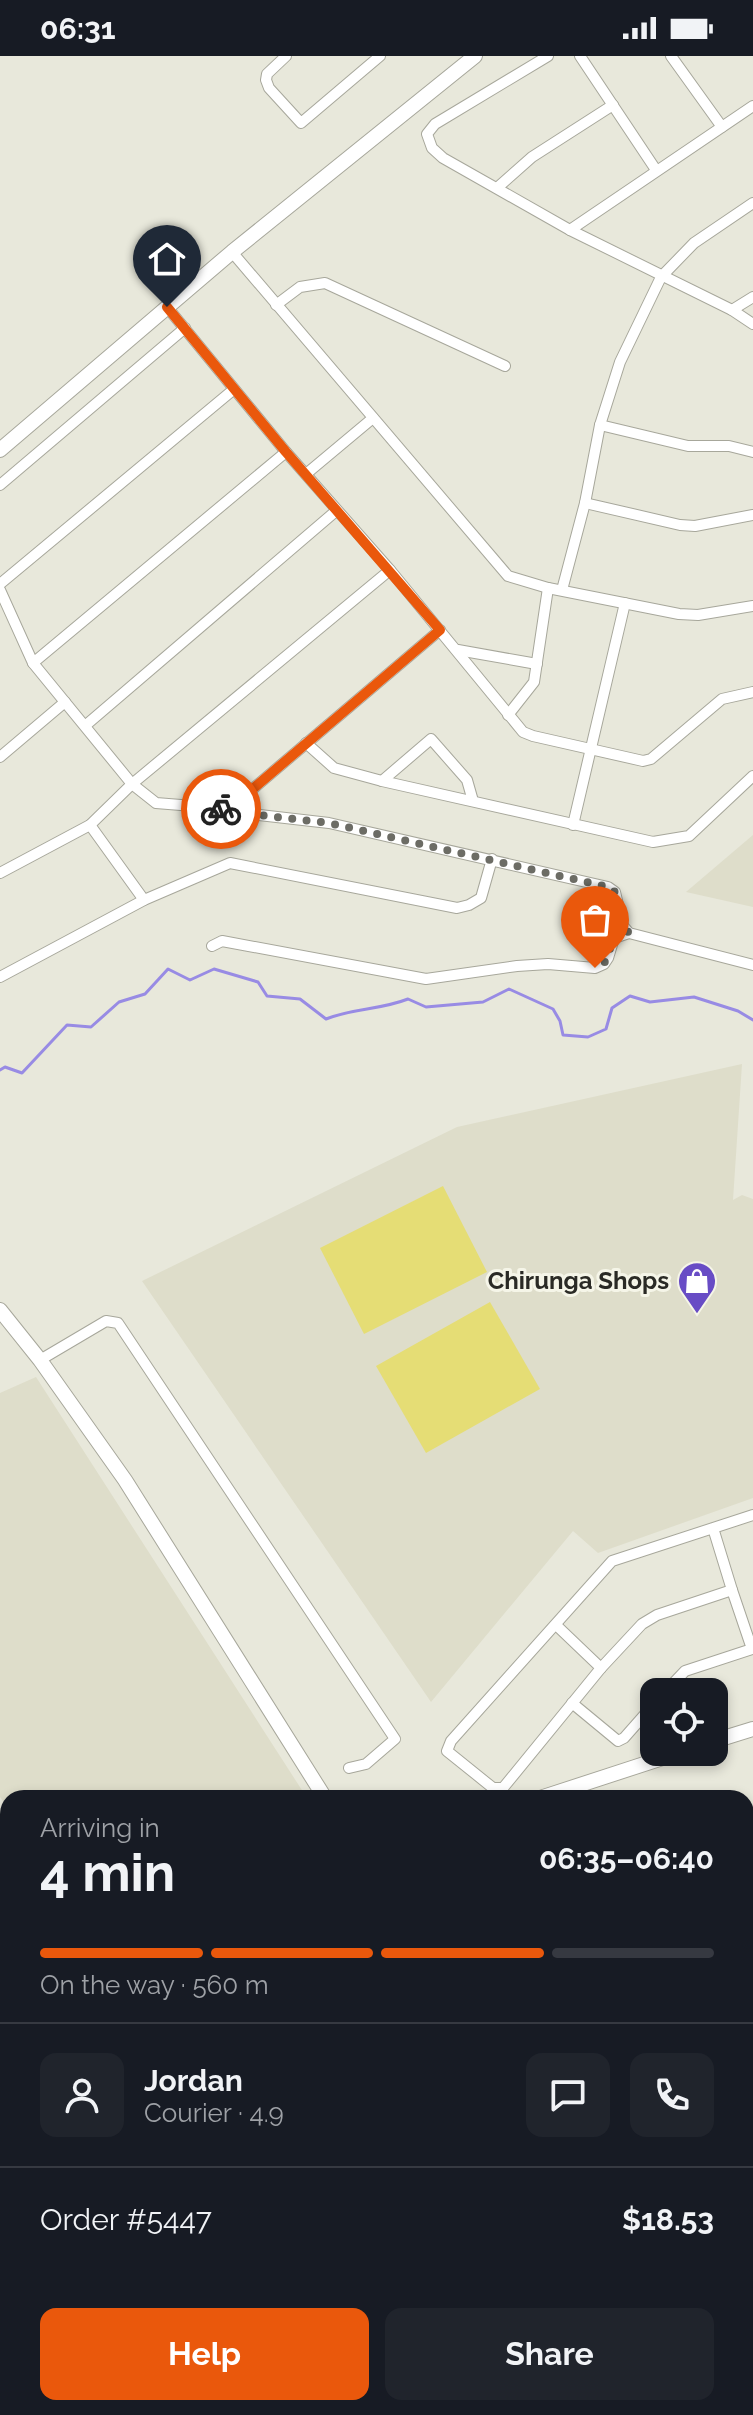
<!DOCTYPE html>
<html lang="en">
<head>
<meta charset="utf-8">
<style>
  :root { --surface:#171b24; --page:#20242c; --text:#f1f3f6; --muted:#9ea1a6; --line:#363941; --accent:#ea580c }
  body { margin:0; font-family:Raleway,sans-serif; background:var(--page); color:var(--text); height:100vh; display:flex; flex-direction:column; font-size:30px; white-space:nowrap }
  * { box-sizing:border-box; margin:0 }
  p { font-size:26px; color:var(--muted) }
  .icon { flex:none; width:44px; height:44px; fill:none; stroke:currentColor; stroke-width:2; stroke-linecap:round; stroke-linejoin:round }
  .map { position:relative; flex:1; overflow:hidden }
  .panel { position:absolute; left:0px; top:1734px; width:754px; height:626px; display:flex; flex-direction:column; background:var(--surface); border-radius:24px 24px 0 0; box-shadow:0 4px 12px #0003 }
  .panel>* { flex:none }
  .buttons { position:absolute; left:640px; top:1622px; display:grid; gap:16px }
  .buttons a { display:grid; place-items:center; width:88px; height:88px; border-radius:16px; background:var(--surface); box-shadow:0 4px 12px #0003; font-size:40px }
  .pin { position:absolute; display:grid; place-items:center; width:68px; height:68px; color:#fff; margin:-82px -34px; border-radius:50% 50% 50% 0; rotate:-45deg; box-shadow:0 0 8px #0007 }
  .pin .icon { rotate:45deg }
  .courier { position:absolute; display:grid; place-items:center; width:80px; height:80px; margin:-40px; border:6px solid #ea580c; border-radius:50%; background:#fff; color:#222; box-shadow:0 2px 10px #0007 }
  .headline em { font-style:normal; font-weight:700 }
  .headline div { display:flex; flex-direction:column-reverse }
  .headline { display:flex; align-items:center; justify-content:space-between; height:136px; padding:0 40px }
  h1 { font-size:52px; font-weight:700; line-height:60px }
  .bar { display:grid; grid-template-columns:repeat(4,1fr); gap:12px 8px; align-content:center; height:96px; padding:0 40px }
  .bar i { height:10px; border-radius:6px; background:var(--line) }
  .bar .on { background:var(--accent) }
  .bar p { grid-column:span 4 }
  .line { display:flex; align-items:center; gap:20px; padding:0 40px; border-top:2px solid var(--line) }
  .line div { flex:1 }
  .round { display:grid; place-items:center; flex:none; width:84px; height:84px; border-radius:16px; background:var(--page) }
  .primary-button { display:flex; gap:16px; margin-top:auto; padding:16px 40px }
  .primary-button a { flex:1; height:92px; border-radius:16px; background:var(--accent); color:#fff; font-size:32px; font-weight:700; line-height:92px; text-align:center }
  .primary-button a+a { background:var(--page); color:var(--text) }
  .status { display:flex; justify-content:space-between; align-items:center; height:56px; padding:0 40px; background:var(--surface); direction:ltr }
  .status svg { height:22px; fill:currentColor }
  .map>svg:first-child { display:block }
  .built { fill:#deddca }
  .green { fill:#e5dd75 }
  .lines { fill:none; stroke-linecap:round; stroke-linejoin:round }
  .stream { stroke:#988be4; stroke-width:3 }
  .street-casing { stroke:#a7a79b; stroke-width:12 }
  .secondary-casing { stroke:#a7a79b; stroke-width:16 }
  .street { stroke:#fff; stroke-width:10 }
  .secondary { stroke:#fff; stroke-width:14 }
  .done { stroke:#6c6c65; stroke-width:8; stroke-dasharray:0 14.4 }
  .route { stroke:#ea580c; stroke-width:10 }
  .labels { text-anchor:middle; stroke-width:6; stroke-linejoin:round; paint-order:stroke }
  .poi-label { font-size:24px; font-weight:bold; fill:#2a2a25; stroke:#f5f5e8; text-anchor:end }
</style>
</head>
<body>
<div class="status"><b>06:31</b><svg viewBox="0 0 49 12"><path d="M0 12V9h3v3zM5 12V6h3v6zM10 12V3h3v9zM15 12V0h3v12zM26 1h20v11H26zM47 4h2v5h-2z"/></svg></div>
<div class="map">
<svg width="753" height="2359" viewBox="0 0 753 2359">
  <rect width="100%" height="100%" fill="#e8e8db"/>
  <!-- built -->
  <g class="built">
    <polygon points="753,779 753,851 686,836"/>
    <polygon points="742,1008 733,1144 742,1139 753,1143 753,1442 598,1497 573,1475 431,1646 142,1225 457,1071"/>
    <polygon points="36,1321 307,1742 8,1742 8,1752 0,1741 0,1337"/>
  </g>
  <!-- green -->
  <g class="green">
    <polygon points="443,1130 487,1216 364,1278 320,1192"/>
    <polygon points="490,1246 540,1333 426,1397 376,1310"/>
    <polygon points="8,2045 8,2352 142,2352 129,2359 0,2359 0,2050"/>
  </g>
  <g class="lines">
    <!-- stream -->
    <path class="stream" d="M0 1014 5 1011 22 1017 67 969 91 971 119 946 145 938 168 913 190 924 214 913 258 926 267 940 300 943 326 963C354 952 380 954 408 943L426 951 483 946 509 933 553 953 560 965 563 979 588 981 606 973 612 952 630 940 650 946 694 941 738 955 753 964"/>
    <!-- street casing -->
    <g class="street-casing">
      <g id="street">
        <polyline points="286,0 267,18 266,24 269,32 301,67 380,0"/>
        <polyline points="548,0 435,68 427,78 432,92 443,102 570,174 732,254 753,268"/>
        <polyline points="580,0 656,114"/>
        <polyline points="671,0 722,71"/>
        <polyline points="497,132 532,101 613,49"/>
        <polyline points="570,174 753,50"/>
        <polyline points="232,196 508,520 548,532 679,558 698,559 753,550"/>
        <polyline points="276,249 300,231 325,227 505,310"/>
        <polyline points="167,251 286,396 390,514 523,676 533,680 643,705 651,703 722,643 753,636"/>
        <polyline points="732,254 753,241"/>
        <polyline points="600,369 688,390 729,390 753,396"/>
        <polyline points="306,418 373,362"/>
        <polyline points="0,429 185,272"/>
        <polyline points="585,447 680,469 695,470 753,459"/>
        <polyline points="0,528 233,334"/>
        <polyline points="0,534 33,607 132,728 156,747 218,752 242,742 440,574"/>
        <polyline points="562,534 585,447 600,369 620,306 661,221 694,187 753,147"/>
        <polyline points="458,594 537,608"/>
        <polyline points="33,607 286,396"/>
        <polyline points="508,659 534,626 548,532"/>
        <polyline points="86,669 336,455"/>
        <polyline points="306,687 334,712 382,725 653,786 689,780 753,720"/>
        <polyline points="0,701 65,646"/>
        <polyline points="382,725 431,683 467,724 473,745"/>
        <polyline points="218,752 233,756 329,767 608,831 615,836 623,870 629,877 753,909"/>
        <polyline points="90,769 144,844"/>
        <polyline points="573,769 625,547"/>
        <polyline points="0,817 90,769 132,728 390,514"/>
        <polyline points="212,890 222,885 426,923 517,910 548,908 595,912 604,908 608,902 614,882 629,877"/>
        <polyline points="0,921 144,844 230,807 457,852 469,849 481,842 492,803"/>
        <polyline points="40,1304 106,1265 118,1267 395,1683 366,1708 349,1712"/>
        <polyline points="713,1472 732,1534 657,1559 642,1568 601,1612 503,1732 493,1732 447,1695 451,1685 612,1505 753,1459"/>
        <polyline points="556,1569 601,1612"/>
        <polyline points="665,1636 685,1615 752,1593 732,1534"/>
        <polyline points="572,1647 618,1685 624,1682 654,1648"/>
        <polyline points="746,1778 753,1779"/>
        <polyline points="746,1963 753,1964"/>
        <polyline points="746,2039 753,2017"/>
        <polyline points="746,2293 753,2278"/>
        <polyline points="357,2352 360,2359"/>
        <polyline points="572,2352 573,2359"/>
        <polyline points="645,2352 647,2359"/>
      </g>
    </g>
    <!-- secondary casing -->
    <g class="secondary-casing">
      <g id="secondary">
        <polyline points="0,394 232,196 475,0"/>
        <polyline points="0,1254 40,1304 125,1424 325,1742"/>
        <polyline points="714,1685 753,1673"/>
        <polyline points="540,1742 681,1696"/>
      </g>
    </g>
    <!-- street -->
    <use href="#street" class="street"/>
    <!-- secondary -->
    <use href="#secondary" class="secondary"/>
  </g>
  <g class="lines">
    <!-- done -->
    <polyline class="done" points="221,753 233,756 329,767 608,831 615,836 623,870 629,877 614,882 604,908 595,912"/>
    <!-- route -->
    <polyline class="route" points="167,251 286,396 440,574 242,742 218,752 221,753"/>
  </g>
  <!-- icons -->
  <defs>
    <g id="shop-pin" transform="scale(2)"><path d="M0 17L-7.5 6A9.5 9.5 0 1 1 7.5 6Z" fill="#684cc5" stroke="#f5f5e8"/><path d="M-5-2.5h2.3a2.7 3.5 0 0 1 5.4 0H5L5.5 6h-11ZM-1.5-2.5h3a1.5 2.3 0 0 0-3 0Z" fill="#fff"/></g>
  </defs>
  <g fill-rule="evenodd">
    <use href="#shop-pin" x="697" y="1225"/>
  </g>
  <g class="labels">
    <!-- poi labels -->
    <g class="poi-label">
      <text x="669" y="1233">Chirunga Shops</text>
    </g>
  </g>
</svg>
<div class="buttons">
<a><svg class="icon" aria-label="locate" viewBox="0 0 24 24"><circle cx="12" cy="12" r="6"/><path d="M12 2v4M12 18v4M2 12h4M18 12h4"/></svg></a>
</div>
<div class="pin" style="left:595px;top:912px;background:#ea580c"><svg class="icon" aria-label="bag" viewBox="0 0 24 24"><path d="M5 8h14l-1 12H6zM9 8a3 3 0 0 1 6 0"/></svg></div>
<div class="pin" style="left:167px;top:251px;background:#1f2937"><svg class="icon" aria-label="home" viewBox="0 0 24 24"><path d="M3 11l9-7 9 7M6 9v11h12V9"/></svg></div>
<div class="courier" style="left:221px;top:753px"><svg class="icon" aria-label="bike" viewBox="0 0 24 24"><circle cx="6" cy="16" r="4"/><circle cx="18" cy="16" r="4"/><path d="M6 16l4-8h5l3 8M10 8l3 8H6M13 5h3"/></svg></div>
<section class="panel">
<div class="headline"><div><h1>4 min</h1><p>Arriving in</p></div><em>06:35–06:40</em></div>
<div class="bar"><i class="on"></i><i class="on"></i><i class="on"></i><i></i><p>On the way · 560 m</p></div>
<div class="line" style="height:144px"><a class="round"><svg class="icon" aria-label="person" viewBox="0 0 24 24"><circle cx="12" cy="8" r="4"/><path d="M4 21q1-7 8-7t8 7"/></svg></a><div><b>Jordan</b><p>Courier · 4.9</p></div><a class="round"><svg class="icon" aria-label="chat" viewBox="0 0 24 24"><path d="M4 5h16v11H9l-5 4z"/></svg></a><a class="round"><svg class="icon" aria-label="phone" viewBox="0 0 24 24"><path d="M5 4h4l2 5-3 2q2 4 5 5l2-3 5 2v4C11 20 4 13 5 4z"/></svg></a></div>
<div class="line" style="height:104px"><div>Order #5447</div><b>$18.53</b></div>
<div class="primary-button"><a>Help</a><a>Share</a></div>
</section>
</div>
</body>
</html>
